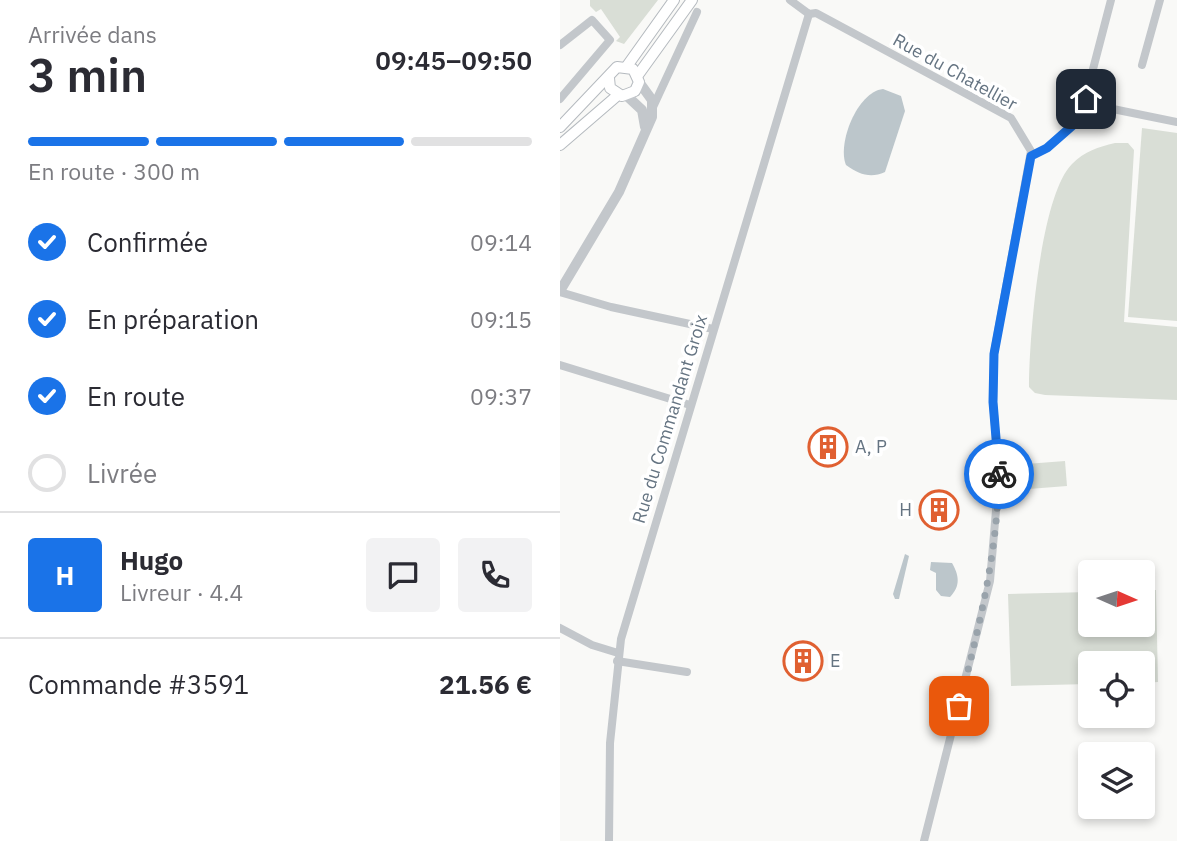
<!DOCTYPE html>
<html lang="fr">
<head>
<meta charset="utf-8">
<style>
  :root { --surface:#fff; --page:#f2f2f3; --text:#2b2b33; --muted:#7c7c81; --line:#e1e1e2; --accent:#1a73e8 }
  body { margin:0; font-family:"IBM Plex Sans",sans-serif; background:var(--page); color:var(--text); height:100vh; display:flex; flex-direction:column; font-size:26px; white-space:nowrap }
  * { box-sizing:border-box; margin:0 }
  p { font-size:23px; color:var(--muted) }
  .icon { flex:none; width:38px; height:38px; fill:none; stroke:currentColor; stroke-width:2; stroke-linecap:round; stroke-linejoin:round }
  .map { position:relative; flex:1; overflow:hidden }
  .panel { display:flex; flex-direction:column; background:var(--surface); width:560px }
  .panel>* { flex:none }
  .needle { width:46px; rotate:93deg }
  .fabs { position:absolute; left:518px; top:560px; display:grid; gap:14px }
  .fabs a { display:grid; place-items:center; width:77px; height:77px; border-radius:7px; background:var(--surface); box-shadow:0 4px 10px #0003; font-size:35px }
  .pin { position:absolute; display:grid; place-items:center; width:60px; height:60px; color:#fff; margin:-30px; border-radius:14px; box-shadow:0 4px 10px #0006 }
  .courier { position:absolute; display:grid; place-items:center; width:70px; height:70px; margin:-35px; border:5px solid #1a73e8; border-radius:50%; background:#fff; color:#222; box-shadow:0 2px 9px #0007 }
  .summary em { font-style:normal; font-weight:600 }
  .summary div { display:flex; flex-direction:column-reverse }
  .summary { display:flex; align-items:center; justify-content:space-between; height:119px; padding:0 28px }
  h1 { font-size:46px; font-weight:600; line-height:52px }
  .bar { display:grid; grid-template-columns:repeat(4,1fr); gap:10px 7px; align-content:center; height:84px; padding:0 28px }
  .bar i { height:9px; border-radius:5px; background:var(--line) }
  .bar .on { background:var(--accent) }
  .bar p { grid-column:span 4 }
  .line { display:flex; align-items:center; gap:18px; padding:0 28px; border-top:2px solid var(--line) }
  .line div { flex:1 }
  .round { display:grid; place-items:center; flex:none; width:74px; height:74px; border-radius:7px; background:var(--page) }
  ol { padding:0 28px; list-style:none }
  li { display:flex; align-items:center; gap:21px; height:77px }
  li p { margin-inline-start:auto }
  li .icon { padding:7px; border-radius:50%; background:var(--accent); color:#fff; stroke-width:4 }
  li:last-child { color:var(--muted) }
  li i { width:38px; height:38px; border:4px solid var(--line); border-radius:50% }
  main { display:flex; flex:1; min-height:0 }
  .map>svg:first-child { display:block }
  .green { fill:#d9ded6 }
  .water { fill:#bcc6cb }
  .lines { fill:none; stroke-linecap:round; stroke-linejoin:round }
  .secondary-casing { stroke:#b5babf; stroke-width:12 }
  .minor { stroke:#c3c7cb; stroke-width:8 }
  .tertiary { stroke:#c3c7cb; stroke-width:10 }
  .secondary { stroke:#fff; stroke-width:10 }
  .done { stroke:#99a3ab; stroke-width:7; stroke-dasharray:0 12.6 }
  .route { stroke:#1a73e8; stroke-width:9 }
  .labels { text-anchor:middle; stroke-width:7; stroke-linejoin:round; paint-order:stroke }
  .street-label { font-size:18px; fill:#657482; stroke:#fff }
  .poi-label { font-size:18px; fill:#657482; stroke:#fff; text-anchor:start }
</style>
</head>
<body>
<main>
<section class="panel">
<div class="summary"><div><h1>3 min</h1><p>Arrivée dans</p></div><em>09:45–09:50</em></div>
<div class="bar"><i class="on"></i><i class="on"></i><i class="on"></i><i></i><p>En route · 300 m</p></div>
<ol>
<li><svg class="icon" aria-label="check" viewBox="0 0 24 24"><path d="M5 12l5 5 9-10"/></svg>Confirmée<p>09:14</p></li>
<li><svg class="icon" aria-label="check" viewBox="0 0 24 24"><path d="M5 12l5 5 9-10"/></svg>En préparation<p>09:15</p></li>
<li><svg class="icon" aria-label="check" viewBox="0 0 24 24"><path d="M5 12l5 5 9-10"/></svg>En route<p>09:37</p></li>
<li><i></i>Livrée</li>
</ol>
<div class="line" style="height:126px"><b class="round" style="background:var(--accent);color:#fff">H</b><div><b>Hugo</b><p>Livreur · 4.4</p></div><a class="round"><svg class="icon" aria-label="chat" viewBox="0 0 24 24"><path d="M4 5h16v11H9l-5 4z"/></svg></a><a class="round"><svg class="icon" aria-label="phone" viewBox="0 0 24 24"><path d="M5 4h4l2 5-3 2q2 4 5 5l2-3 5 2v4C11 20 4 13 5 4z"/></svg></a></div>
<div class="line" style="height:91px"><div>Commande #3591</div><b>21.56 €</b></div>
</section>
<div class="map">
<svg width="617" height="841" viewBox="0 0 617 841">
  <rect width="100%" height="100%" fill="#f9f9f7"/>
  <!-- green -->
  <g class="green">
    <polygon points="30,0 98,0 64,44 56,41 60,37 41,9 36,12 30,6"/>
    <polygon points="582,128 617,133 617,321 568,317"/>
    <path d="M555 143H568L574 150 564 322 617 327V400L485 395 475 393 469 387C469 340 480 196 512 164 525 151 538 147 555 143Z"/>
    <polygon points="505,461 507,486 456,490 454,465"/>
    <polygon points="583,590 596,590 598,682 583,683 583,663 530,663 530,684 451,686 448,594 530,592 530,625 583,625"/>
  </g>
  <!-- water -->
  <g class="water">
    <path d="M323 89 341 96 345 111 325 172C310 179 299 174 286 165 277 144 297 92 323 89Z"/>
    <polygon points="345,554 349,556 339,599 335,599 333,594"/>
    <path d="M371 562 392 563C399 575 401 586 390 597L381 596 376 590V573L370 570Z"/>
  </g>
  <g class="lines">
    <!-- secondary casing -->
    <g class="secondary-casing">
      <g id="secondary">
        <polyline points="67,66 114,0"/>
        <polyline points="78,75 132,0"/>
        <polyline points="0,127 57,67 73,69 79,82 75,91 62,96 50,88 49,78"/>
        <polyline points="0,145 58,95"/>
      </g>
    </g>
    <!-- minor -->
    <g class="minor">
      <polyline points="230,0 249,14 256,13 451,118 471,151 434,353 433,402 439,475 430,581 364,841"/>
      <polyline points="0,45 32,20 50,40 0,99"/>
      <polyline points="582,65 600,0"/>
      <polyline points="93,107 137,12"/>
      <polyline points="529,111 548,108 617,122"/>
      <polyline points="471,156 487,148 529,111 526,96 551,0"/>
      <polyline points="0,292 51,307 153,329"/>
      <polyline points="0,365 130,405"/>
      <polyline points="0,628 32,645 58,653"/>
      <polyline points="57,661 127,672"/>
      <polyline points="49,841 50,743 61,639 249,14"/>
    </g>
    <!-- tertiary -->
    <g class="tertiary">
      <polyline points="67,96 82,110 85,127"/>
      <polyline points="0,291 59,192 92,117 92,100 79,82"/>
    </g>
    <!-- secondary -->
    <use href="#secondary" class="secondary"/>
  </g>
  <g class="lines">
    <!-- done -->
    <path class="done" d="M399 706C419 627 437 556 439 474"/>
    <!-- route -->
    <polyline class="route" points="439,474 433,402 434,354 471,156 487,148 529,111 526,99"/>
  </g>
  <!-- icons -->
  <defs>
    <g id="building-ring" transform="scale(2.0125)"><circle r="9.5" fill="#fff" stroke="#e06031" stroke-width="1.5"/><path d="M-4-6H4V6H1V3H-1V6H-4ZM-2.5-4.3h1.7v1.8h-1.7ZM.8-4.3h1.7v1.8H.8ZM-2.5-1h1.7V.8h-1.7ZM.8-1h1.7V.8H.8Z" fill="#e06031"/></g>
  </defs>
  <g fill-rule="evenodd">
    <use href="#building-ring" x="268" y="447"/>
    <use href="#building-ring" x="379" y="510"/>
    <use href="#building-ring" x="243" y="661"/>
  </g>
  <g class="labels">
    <!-- street labels -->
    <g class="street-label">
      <text transform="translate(395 72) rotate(29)" y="6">Rue du Chatellier</text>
      <text transform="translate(110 419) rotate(-73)" y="6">Rue du Commandant Groix</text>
    </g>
    <!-- poi labels -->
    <g class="poi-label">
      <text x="295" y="453">A, P</text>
      <text x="352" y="516" text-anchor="end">H</text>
      <text x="270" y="667">E</text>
    </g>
  </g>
</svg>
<div class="fabs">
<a><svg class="needle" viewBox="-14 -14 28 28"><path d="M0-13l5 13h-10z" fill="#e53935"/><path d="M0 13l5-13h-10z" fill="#7c7c81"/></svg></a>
<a><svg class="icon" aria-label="locate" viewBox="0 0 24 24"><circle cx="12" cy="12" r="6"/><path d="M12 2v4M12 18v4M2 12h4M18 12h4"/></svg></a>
<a><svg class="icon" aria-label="layers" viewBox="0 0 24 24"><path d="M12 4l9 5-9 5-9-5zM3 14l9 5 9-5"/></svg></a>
</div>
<div class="pin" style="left:399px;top:706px;background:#ea580c"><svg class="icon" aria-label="bag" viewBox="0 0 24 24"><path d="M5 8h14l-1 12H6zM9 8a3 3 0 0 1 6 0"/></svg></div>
<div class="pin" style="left:526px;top:99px;background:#1f2937"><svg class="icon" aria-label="home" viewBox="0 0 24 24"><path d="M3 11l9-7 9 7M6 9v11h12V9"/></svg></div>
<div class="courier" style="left:439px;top:474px"><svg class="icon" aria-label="bike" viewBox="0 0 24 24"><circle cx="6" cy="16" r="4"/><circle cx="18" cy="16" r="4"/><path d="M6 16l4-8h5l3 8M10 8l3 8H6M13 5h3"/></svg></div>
</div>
</main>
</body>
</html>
